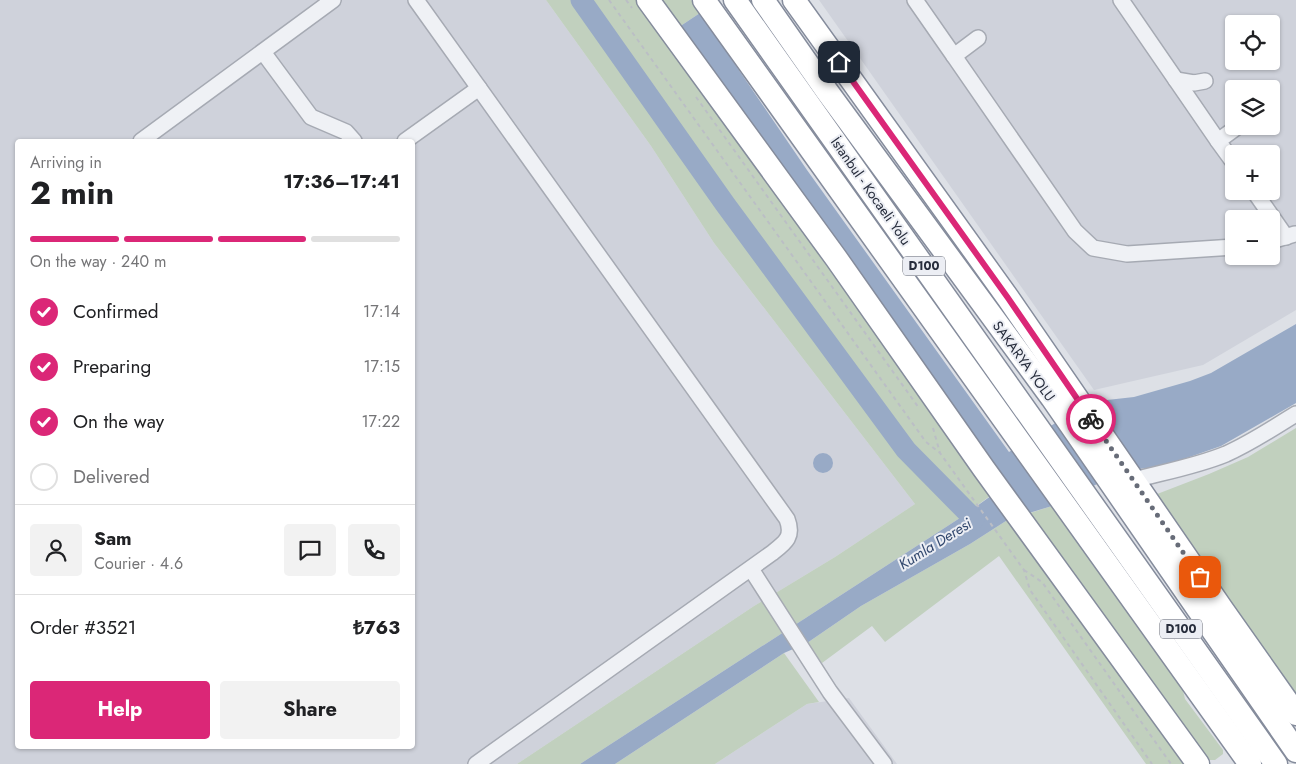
<!DOCTYPE html>
<html lang="en">
<head>
<meta charset="utf-8">
<style>
  :root { --surface:#fff; --page:#f2f2f2; --text:#202124; --muted:#757577; --line:#e0e0e0; --accent:#db2777 }
  body { margin:0; font-family:Jost,sans-serif; background:var(--page); color:var(--text); height:100vh; display:flex; flex-direction:column; font-size:19px; white-space:nowrap }
  * { box-sizing:border-box; margin:0 }
  p { font-size:16px; color:var(--muted) }
  .icon { flex:none; width:28px; height:28px; fill:none; stroke:currentColor; stroke-width:2; stroke-linecap:round; stroke-linejoin:round }
  .map { position:relative; flex:1; overflow:hidden }
  .side { position:absolute; left:15px; top:139px; width:400px; height:610px; display:flex; flex-direction:column; background:var(--surface); border-radius:5px; box-shadow:0 1px 4px #0004 }
  .side>* { flex:none }
  .fabs { position:absolute; left:1225px; top:15px; display:grid; gap:10px }
  .fabs a { display:grid; place-items:center; width:55px; height:55px; border-radius:5px; background:var(--surface); box-shadow:0 1px 4px #0004; font-size:25px }
  .pin { position:absolute; display:grid; place-items:center; width:42px; height:42px; color:#fff; margin:-21px; border-radius:10px; box-shadow:0 2px 8px #0006 }
  .courier { position:absolute; display:grid; place-items:center; width:50px; height:50px; margin:-25px; border:4px solid #db2777; border-radius:50%; background:#fff; color:#222; box-shadow:0 1px 6px #0007 }
  .head em { font-style:normal; font-weight:700 }
  .head div { display:flex; flex-direction:column-reverse }
  .head { display:flex; align-items:center; justify-content:space-between; height:85px; padding:0 15px }
  h1 { font-size:32px; font-weight:700; line-height:38px }
  .bar { display:grid; grid-template-columns:repeat(4,1fr); gap:8px 5px; align-content:center; height:60px; padding:0 15px }
  .bar i { height:6px; border-radius:4px; background:var(--line) }
  .bar .current { background:var(--accent) }
  .bar p { grid-column:span 4 }
  .line { display:flex; align-items:center; gap:12px; padding:0 15px; border-top:1px solid var(--line) }
  .line div { flex:1 }
  .round { display:grid; place-items:center; flex:none; width:52px; height:52px; border-radius:5px; background:var(--page) }
  ol { padding:0 15px; list-style:none }
  li { display:flex; align-items:center; gap:15px; height:55px }
  li p { margin-inline-start:auto }
  li .icon { padding:5px; border-radius:50%; background:var(--accent); color:#fff; stroke-width:4 }
  li:last-child { color:var(--muted) }
  li i { width:28px; height:28px; border:2px solid var(--line); border-radius:50% }
  .primary-button { display:flex; gap:10px; margin-top:auto; padding:10px 15px }
  .primary-button a { flex:1; height:58px; border-radius:5px; background:var(--accent); color:#fff; font-size:20px; font-weight:700; line-height:58px; text-align:center }
  .primary-button a+a { background:var(--page); color:var(--text) }
  .map>svg:first-child { display:block }
  .built { fill:#cfd2db; fill-rule:evenodd }
  .green { fill:#c1d0be }
  .water { fill:#98aac6 }
  .lines { fill:none; stroke-linecap:round; stroke-linejoin:round }
  .river { stroke:#98aac6; stroke-width:21 }
  .minor-casing { stroke:#a6aab3; stroke-width:18 }
  .highway-casing { stroke:#858c9c; stroke-width:25 }
  .path { stroke:#bbbec5; stroke-width:2; stroke-dasharray:4 4; stroke-linecap:butt }
  .minor { stroke:#eff1f5; stroke-width:15 }
  .highway { stroke:#fff; stroke-width:22 }
  .done { stroke:#676c78; stroke-width:5; stroke-dasharray:0 9 }
  .route { stroke:#db2777; stroke-width:6 }
  .labels { text-anchor:middle; stroke-width:4; stroke-linejoin:round; paint-order:stroke }
  .shield { fill:#eceef4; stroke:#626773; stroke-width:1 }
  .shield-label { font-size:12px; font-weight:bold; fill:#272d3c }
  .street-label { font-size:14px; fill:#272d3c; stroke:#eceef4 }
  .water-label { font-size:15px; font-style:italic; fill:#32486e; stroke:#eceef4 }
</style>
</head>
<body>
<div class="map">
<svg width="1296" height="764" viewBox="0 0 1296 764">
  <rect width="100%" height="100%" fill="#dde0e6"/>
  <!-- built -->
  <g class="built">
    <path d="M0 0H546L651 146 714 243 915 504 835 557 754 606 517 764H0ZM18 141H412V746H18Z"/>
    <path d="M819 0H1296V310L1203 365 1094 390ZM1234 24H1271V61H1234ZM1234 89H1271V126H1234ZM1234 154H1271V191H1234ZM1234 219H1271V256H1234Z"/>
    <polygon points="849,698 897,764 715,764 807,704"/>
  </g>
  <!-- green -->
  <g class="green">
    <polygon points="546,0 637,0 737,139 990,496 963,516 580,764 517,764 754,606 835,557 915,504 714,243 651,146"/>
    <polygon points="659,0 691,0 700,13 679,27"/>
    <polygon points="1296,428 1296,699 1152,496 1209,474 1248,457"/>
    <polygon points="1052,506 1181,682 1185,699 1223,750 1223,754 1215,760 1210,760 1200,752 1024,515"/>
    <polygon points="1009,519 1186,764 1146,764 999,556 885,642 872,626 822,663 807,643 861,606 970,544"/>
    <polygon points="784,653 819,702 807,704 715,764 615,764"/>
  </g>
  <!-- water -->
  <g class="water">
    <polygon points="700,13 807,170 1009,452 1065,417 1080,403 1134,397 1190,381 1211,373 1296,324 1296,403 1221,446 1161,467 1126,470 1052,506 1009,519 970,544 861,606 807,643 784,653 615,764 580,764 963,516 1009,483 679,27"/>
    <circle cx="823" cy="463" r="10"/>
  </g>
  <g class="lines">
    <!-- river -->
    <polyline class="river" points="581,0 725,204 906,450 974,519"/>
    <!-- minor casing -->
    <g class="minor-casing">
      <g id="minor">
        <path d="M416 0 787 519C794 537 785 543 772 553L476 764"/>
        <polyline points="915,0 954,56"/>
        <polyline points="1121,0 1218,141"/>
        <polyline points="978,38 954,56 1075,231 1093,248 1127,254 1234,247"/>
        <polyline points="263,52 311,117 346,132 354,141"/>
        <polyline points="1176,80 1194,83 1205,81"/>
        <polyline points="141,141 333,0"/>
        <polyline points="405,141 479,88"/>
        <polyline points="1234,163 1218,141 1237,127"/>
        <polyline points="1254,191 1286,237"/>
        <polyline points="1271,241 1295,234"/>
        <path d="M1134 480C1164 472 1197 466 1226 454 1251 443 1273 428 1296 414"/>
        <polyline points="751,569 830,692 884,764"/>
      </g>
    </g>
    <!-- highway casing -->
    <g class="highway-casing">
      <g id="highway">
        <polyline points="648,0 836,258 984,469 1198,764"/>
        <polyline points="704,0 1250,764"/>
        <polyline points="735,0 1276,764"/>
        <polyline points="763,0 826,90 1052,398 1296,751"/>
        <polyline points="794,0 1008,298 1222,609 1296,714"/>
      </g>
    </g>
    <!-- path -->
    <g class="path">
      <polyline points="609,0 926,442 940,453 1024,570 1030,590 1152,764"/>
      <polyline points="626,0 632,8"/>
      <polyline points="696,97 919,408"/>
      <polyline points="933,428 940,453"/>
      <polyline points="1024,570 1042,582 1171,764"/>
    </g>
    <!-- minor -->
    <use href="#minor" class="minor"/>
    <!-- highway -->
    <use href="#highway" class="highway"/>
  </g>
  <g class="lines">
    <!-- done -->
    <polyline class="done" points="1091,419 1200,577"/>
    <!-- route -->
    <polyline class="route" points="839,62 1008,298 1091,419"/>
  </g>
  <g class="labels">
    <!-- shield labels -->
    <g class="shield">
      <rect x="903" y="256.5" width="42" height="19" rx="4"/>
      <rect x="1160" y="619.5" width="42" height="19" rx="4"/>
    </g>
    <g class="shield-label">
      <text x="924" y="270">D100</text>
      <text x="1181" y="633">D100</text>
    </g>
    <!-- street labels -->
    <g class="street-label">
      <text transform="translate(871 191) rotate(55)" y="5">İstanbul - Kocaeli Yolu</text>
      <text transform="translate(1024 361) rotate(54)" y="5">SAKARYA YOLU</text>
    </g>
    <!-- water labels -->
    <g class="water-label">
      <text transform="translate(935 544) rotate(-32)" y="5">Kumla Deresi</text>
    </g>
  </g>
</svg>
<div class="fabs">
<a><svg class="icon" aria-label="locate" viewBox="0 0 24 24"><circle cx="12" cy="12" r="6"/><path d="M12 2v4M12 18v4M2 12h4M18 12h4"/></svg></a>
<a><svg class="icon" aria-label="layers" viewBox="0 0 24 24"><path d="M12 4l9 5-9 5-9-5zM3 14l9 5 9-5"/></svg></a>
<a>+</a>
<a>−</a>
</div>
<div class="pin" style="left:1200px;top:577px;background:#ea580c"><svg class="icon" aria-label="bag" viewBox="0 0 24 24"><path d="M5 8h14l-1 12H6zM9 8a3 3 0 0 1 6 0"/></svg></div>
<div class="pin" style="left:839px;top:62px;background:#1f2937"><svg class="icon" aria-label="home" viewBox="0 0 24 24"><path d="M3 11l9-7 9 7M6 9v11h12V9"/></svg></div>
<div class="courier" style="left:1091px;top:419px"><svg class="icon" aria-label="bike" viewBox="0 0 24 24"><circle cx="6" cy="16" r="4"/><circle cx="18" cy="16" r="4"/><path d="M6 16l4-8h5l3 8M10 8l3 8H6M13 5h3"/></svg></div>
<section class="side">
<div class="head"><div><h1>2 min</h1><p>Arriving in</p></div><em>17:36–17:41</em></div>
<div class="bar"><i class="current"></i><i class="current"></i><i class="current"></i><i></i><p>On the way · 240 m</p></div>
<ol>
<li><svg class="icon" aria-label="check" viewBox="0 0 24 24"><path d="M5 12l5 5 9-10"/></svg>Confirmed<p>17:14</p></li>
<li><svg class="icon" aria-label="check" viewBox="0 0 24 24"><path d="M5 12l5 5 9-10"/></svg>Preparing<p>17:15</p></li>
<li><svg class="icon" aria-label="check" viewBox="0 0 24 24"><path d="M5 12l5 5 9-10"/></svg>On the way<p>17:22</p></li>
<li><i></i>Delivered</li>
</ol>
<div class="line" style="height:90px"><a class="round"><svg class="icon" aria-label="person" viewBox="0 0 24 24"><circle cx="12" cy="8" r="4"/><path d="M4 21q1-7 8-7t8 7"/></svg></a><div><b>Sam</b><p>Courier · 4.6</p></div><a class="round"><svg class="icon" aria-label="chat" viewBox="0 0 24 24"><path d="M4 5h16v11H9l-5 4z"/></svg></a><a class="round"><svg class="icon" aria-label="phone" viewBox="0 0 24 24"><path d="M5 4h4l2 5-3 2q2 4 5 5l2-3 5 2v4C11 20 4 13 5 4z"/></svg></a></div>
<div class="line" style="height:65px"><div>Order #3521</div><b>₺763</b></div>
<div class="primary-button"><a>Help</a><a>Share</a></div>
</section>
</div>
</body>
</html>
